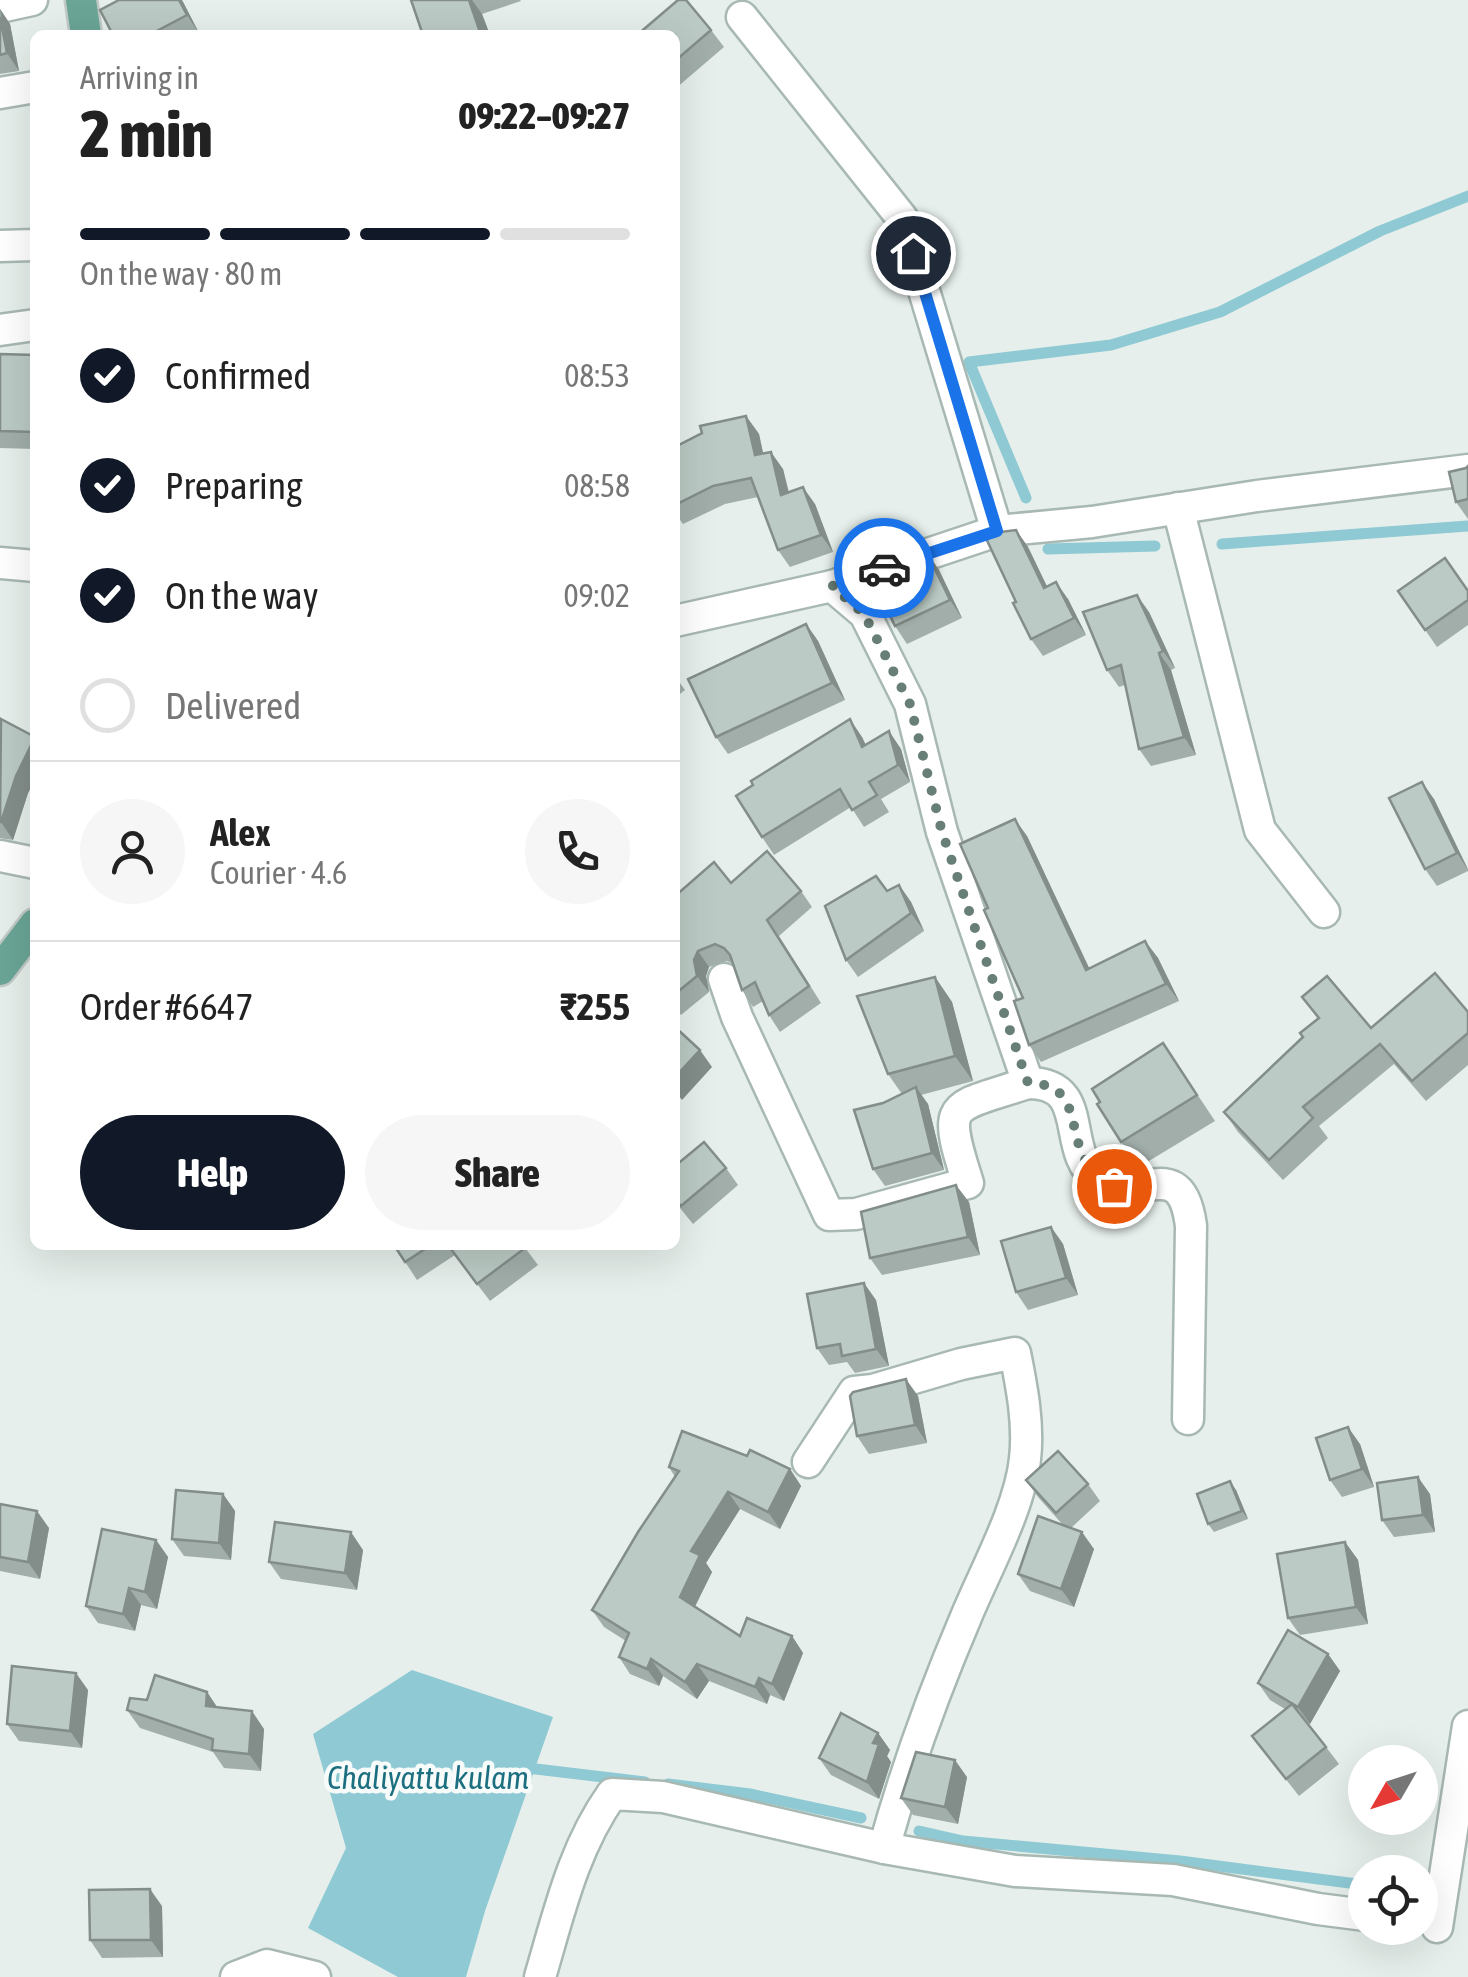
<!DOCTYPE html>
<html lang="en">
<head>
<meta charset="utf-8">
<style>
  :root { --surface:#fff; --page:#f6f6f6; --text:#222; --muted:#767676; --line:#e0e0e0; --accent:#111827 }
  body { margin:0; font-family:"Asap Condensed",sans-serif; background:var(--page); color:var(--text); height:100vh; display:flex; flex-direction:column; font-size:38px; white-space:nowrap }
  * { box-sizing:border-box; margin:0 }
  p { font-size:32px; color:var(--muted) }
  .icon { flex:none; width:55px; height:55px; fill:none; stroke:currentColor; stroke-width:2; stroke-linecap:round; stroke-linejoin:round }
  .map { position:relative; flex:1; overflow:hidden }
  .drawer { position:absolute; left:30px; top:30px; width:650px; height:1220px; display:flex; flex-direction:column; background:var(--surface); border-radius:15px; box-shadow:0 10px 40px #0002 }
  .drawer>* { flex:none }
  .needle { width:65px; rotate:231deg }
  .buttons { position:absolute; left:1348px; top:1745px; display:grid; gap:20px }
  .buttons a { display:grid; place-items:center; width:90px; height:90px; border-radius:50%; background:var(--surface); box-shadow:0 10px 40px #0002; font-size:50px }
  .pin { position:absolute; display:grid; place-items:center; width:85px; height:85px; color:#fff; margin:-42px; border:5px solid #fff; border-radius:50%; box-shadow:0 2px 10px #0007 }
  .courier { position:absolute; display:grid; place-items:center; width:100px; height:100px; margin:-50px; border:8px solid #1a73e8; border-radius:50%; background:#fff; color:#222; box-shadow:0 2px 12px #0007 }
  .overview em { font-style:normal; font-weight:800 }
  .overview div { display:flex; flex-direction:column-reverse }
  .overview { display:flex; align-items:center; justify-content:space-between; height:170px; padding:0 50px }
  h1 { font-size:65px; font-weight:800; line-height:75px }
  .bar { display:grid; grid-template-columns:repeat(4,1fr); gap:15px 10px; align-content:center; height:120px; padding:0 50px }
  .bar i { height:12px; border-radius:8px; background:var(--line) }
  .bar .active { background:var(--accent) }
  .bar p { grid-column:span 4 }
  .line { display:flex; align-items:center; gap:25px; padding:0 50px; border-top:2px solid var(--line) }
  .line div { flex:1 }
  .round { display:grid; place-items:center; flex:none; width:105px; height:105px; border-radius:52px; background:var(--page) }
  ol { padding:0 50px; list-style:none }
  li { display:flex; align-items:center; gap:30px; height:110px }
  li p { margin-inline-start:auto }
  li .icon { padding:10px; border-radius:50%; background:var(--accent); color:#fff; stroke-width:4 }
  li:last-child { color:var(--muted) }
  li i { width:55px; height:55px; border:5px solid var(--line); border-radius:50% }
  .cta { display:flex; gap:20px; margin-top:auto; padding:20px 50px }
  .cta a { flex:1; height:115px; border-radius:60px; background:var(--accent); color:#fff; font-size:40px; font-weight:800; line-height:115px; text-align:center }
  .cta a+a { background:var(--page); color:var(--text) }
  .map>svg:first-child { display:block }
  .water { fill:#8ec9d4 }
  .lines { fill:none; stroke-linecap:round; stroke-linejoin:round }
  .stream { stroke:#8ec9d4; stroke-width:11 }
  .minor-casing { stroke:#a8b8b2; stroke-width:35 }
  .major-casing { stroke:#c2cac8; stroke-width:35 }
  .minor { stroke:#fff; stroke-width:30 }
  .major { stroke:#6aa596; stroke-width:30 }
  .wall { fill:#a1aea9 }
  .shaded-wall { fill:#838d89 }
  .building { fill:#bbcac4; stroke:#838d89; stroke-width:2.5 }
  .done { stroke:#687f78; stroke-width:10; stroke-dasharray:0 18 }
  .route { stroke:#1a73e8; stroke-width:12 }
  .labels { text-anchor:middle; stroke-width:9; stroke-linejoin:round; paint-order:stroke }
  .water-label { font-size:32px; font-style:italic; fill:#1c6f80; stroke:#f7fbf9 }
</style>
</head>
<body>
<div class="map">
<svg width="1468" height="1977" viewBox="0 0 1468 1977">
  <rect width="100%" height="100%" fill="#e6efeb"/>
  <!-- water -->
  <polygon class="water" points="412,1670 553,1717 485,1911 466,1977 398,1977 308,1928 346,1848 313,1734"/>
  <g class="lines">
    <!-- stream -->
    <g class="stream">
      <polyline points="1026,498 969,362 1111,345 1220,312 1380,231 1468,196"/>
      <polyline points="1222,544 1468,526"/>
      <polyline points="1048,549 1155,546"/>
      <polyline points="519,1767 645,1782"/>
      <polyline points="668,1784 750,1794 861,1818"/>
      <polyline points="919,1831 963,1841 1180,1861 1365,1885"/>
    </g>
    <!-- minor casing -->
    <g class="minor-casing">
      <g id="minor">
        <polyline points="0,7 32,0"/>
        <polyline points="742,17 902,218 997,531"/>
        <polyline points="0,93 35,87"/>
        <polyline points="0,246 35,245"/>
        <polyline points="0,330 35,325"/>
        <polyline points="1178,508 1260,830 1324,912"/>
        <polyline points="0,563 35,566"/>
        <polyline points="832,586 997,531 1092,522 1257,496 1468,470"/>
        <path d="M675 621 832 586 865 614 910 704 942 832 1028 1083C949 1109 941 1099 968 1183L856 1214 829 1215 737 1017 724 979"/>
        <polyline points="0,856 35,863"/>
        <path d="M1028 1083C1093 1083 1059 1151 1098 1179 1137 1207 1181 1149 1191 1226L1188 1419"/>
        <path d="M808 1462 854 1392 873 1390 961 1364 1015 1353C1022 1388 1029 1424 1025 1459 1020 1508 985 1571 966 1617 934 1692 906 1769 884 1848L1015 1871 1173 1880 1318 1909 1365 1915"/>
        <polyline points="1437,1927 1468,1726"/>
        <polyline points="236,1977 267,1965 315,1977"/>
        <path d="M540 1977C559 1913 573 1849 612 1794L663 1797 884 1848"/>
      </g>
    </g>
    <!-- major casing -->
    <g class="major-casing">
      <g id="major">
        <polyline points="81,0 86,35"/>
        <polyline points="0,970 35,924"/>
      </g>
    </g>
    <!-- minor -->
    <use href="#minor" class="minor"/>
    <!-- major -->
    <use href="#major" class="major"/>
  </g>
  <!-- wall -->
  <g class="wall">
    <polygon points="119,0 182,0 199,33 194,35 113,35"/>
    <polygon points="411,0 520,0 521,1 482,14 490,35 423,35"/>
    <polygon points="0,9 10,24 19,71 0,74"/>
    <polygon points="711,30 724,47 675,89 675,35"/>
    <polygon points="0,354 35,355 35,449 0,448"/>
    <polygon points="746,416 759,434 763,453 783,469 789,492 815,504 833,552 790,567 778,550 758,497 725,504 683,524 675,513 675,447"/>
    <polygon points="1468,466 1468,519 1456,502"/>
    <polygon points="1016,530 1028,547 1047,587 1068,599 1086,635 1043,656 1031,639 1016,602"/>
    <polygon points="927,553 939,570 962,618 907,644 895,626"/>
    <polygon points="1398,591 1468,591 1468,625 1437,647"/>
    <polygon points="1149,612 1175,668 1171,670 1196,755 1151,766 1139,749 1125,685 1119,687 1107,670"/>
    <polygon points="806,624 818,641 845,700 728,754 716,737"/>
    <polygon points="675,676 685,690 675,698"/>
    <polygon points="0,721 35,737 35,780 28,793 13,840 0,838"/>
    <polygon points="862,737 866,745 901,749 910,782 881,799 889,812 864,827 851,807 774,855 762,837"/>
    <polygon points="1434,799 1468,869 1468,871 1437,886 1425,869"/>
    <polygon points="1027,836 1089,968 1145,941 1158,958 1179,1001 1041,1062 1029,1045 1023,998 988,908"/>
    <polygon points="731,883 801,891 812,907 779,936 821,1003 780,1032 769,1015 763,1001 753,1007 742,990 732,963 727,961 709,967 706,976 709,992 681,1015 675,1008 675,923 677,922 675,919 675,896"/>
    <polygon points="899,885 911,902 924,931 858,977 846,960"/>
    <polygon points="935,977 952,1002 973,1081 921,1095 928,1104 944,1170 885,1186 873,1169 883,1103 902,1094 888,1074"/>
    <polygon points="1302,997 1371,1028 1468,1012 1468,1065 1426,1101 1394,1064 1319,1126 1328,1138 1283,1180 1238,1132 1224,1112 1303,1037 1318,1019"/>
    <polygon points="1163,1043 1215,1121 1139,1167 1121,1142"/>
    <polygon points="675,1166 726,1168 738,1185 693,1224 675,1202"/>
    <polygon points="969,1202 980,1255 882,1275 870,1258"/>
    <polygon points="1051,1227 1063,1244 1078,1295 1028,1310 1016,1292"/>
    <polygon points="394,1245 523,1245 538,1265 490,1301 455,1255 417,1280"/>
    <polygon points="876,1300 889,1366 855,1373 847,1362 829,1365 817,1348"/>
    <polygon points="918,1396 927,1443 869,1454 857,1436"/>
    <polygon points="1360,1444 1374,1487 1342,1497 1330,1480"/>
    <polygon points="747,1456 790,1469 801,1486 780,1529 740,1509 706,1563 712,1572 695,1607 740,1636 792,1636 803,1653 784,1701 770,1695 767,1704 709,1681 697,1699 663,1676 659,1686 630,1674 619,1657 626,1641 604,1627 592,1610 675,1477 669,1467"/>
    <polygon points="1026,1480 1088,1484 1100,1501 1071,1528 1094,1549 1074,1607 1030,1591 1018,1574 1063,1525 1038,1497"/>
    <polygon points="1236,1490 1248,1519 1214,1532 1208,1524"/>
    <polygon points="223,1494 235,1511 231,1560 184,1556 172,1539"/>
    <polygon points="1430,1494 1435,1532 1394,1537 1382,1520"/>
    <polygon points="0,1504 49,1528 40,1579 0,1571"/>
    <polygon points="156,1540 168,1557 157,1609 141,1605 135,1631 98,1623 86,1606"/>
    <polygon points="1345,1542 1358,1560 1368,1624 1300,1635 1288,1618"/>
    <polygon points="363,1550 357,1590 281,1579 269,1562"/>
    <polygon points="1328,1654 1340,1671 1310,1724 1307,1722 1339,1764 1299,1796 1252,1736 1285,1709 1270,1700 1258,1683"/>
    <polygon points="88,1690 82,1748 19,1741 7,1724"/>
    <polygon points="207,1692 217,1707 264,1729 261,1771 224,1768 213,1752 140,1728 127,1710 147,1700"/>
    <polygon points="878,1733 890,1750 887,1756 891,1762 879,1799 831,1775 819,1758"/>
    <polygon points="967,1777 958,1824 913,1815 901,1798"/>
    <polygon points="162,1906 163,1957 102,1958 90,1940"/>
  </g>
  <!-- shaded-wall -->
  <g class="shaded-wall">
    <polygon points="179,0 182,0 199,33 187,15"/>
    <polygon points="469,0 472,0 482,14 490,35 481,35"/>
    <polygon points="0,9 10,24 19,71 7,53"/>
    <polygon points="746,416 759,434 767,472 755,455"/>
    <polygon points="771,452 783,469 793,512 781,495"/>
    <polygon points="803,487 815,504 833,552 821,535"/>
    <polygon points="1016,530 1028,547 1056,605 1044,588"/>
    <polygon points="927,553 939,570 962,618 950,600"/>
    <polygon points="1056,582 1068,599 1086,635 1074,618"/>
    <polygon points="1137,595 1149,612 1175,668 1163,651"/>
    <polygon points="806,624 818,641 845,700 832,683"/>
    <polygon points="1159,653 1171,670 1196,755 1184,737"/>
    <polygon points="850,719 862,737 874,764 862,747"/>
    <polygon points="889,731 901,749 910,782 898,765"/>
    <polygon points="35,739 35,780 28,793 13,840 1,822 16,776"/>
    <polygon points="1422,782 1434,799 1468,870 1457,853"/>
    <polygon points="1015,819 1027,836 1098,987 1086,970"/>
    <polygon points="899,885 911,902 924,931 911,913"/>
    <polygon points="1145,941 1158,958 1179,1001 1166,984"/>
    <polygon points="698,951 709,967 706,976 709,992 697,976 694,960"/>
    <polygon points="935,977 952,1002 973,1081 955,1056"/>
    <polygon points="700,1050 712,1067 682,1100 675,1091 675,1077"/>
    <polygon points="916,1087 928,1104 944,1170 932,1153"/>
    <polygon points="956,1185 969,1202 980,1255 968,1237"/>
    <polygon points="1051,1227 1063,1244 1078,1295 1066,1278"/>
    <polygon points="864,1283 876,1300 889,1366 876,1349"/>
    <polygon points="906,1379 918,1396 927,1443 915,1425"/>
    <polygon points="1348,1427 1360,1444 1374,1487 1362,1469"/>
    <polygon points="790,1469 801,1486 780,1529 768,1512"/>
    <polygon points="1418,1477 1430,1494 1435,1532 1423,1515"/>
    <polygon points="1230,1481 1236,1490 1248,1519 1242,1511"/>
    <polygon points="728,1492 740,1509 706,1563 712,1572 691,1614 680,1597 691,1551"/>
    <polygon points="223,1494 235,1511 231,1560 219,1543"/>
    <polygon points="37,1511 49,1528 40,1579 28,1562"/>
    <polygon points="351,1532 363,1550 357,1590 345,1573"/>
    <polygon points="1082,1532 1094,1549 1074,1607 1061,1589"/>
    <polygon points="156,1540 168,1557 157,1609 145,1592"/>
    <polygon points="1345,1542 1358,1560 1368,1624 1356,1607"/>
    <polygon points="129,1588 141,1605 135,1631 123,1614"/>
    <polygon points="792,1636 803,1653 784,1701 772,1684"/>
    <polygon points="1328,1654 1340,1671 1310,1724 1298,1707"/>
    <polygon points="651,1659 663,1676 659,1686 647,1669"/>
    <polygon points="697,1664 709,1681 697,1699 685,1682"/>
    <polygon points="76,1673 88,1690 82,1748 70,1731"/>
    <polygon points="759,1678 770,1695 767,1704 755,1687"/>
    <polygon points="207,1692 219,1710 206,1706"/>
    <polygon points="252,1711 264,1729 261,1771 249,1754"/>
    <polygon points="878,1733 890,1750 887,1756 891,1762 879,1799 867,1782 873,1743"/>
    <polygon points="955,1760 967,1777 958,1824 945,1807"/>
    <polygon points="150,1889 162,1906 163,1957 151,1940"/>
  </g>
  <!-- building -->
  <g class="building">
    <polygon points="119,0 179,0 187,15 149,35 113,35 100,10"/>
    <polygon points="411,0 469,0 481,35 423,35"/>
    <polygon points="678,0 686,0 711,30 675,61 675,35 637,35"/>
    <polygon points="0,17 7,53 0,55"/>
    <polygon points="0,354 35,355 34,432 0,431"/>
    <polygon points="746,416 755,455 771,452 781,495 803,487 821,535 778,550 751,478 713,486 675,505 675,447 702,433 700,426"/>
    <polygon points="1468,466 1468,499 1456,502 1449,472 1466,468"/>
    <polygon points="1016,530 1044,588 1056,582 1074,618 1031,639 1013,603 1016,602 984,534"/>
    <polygon points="927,553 950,600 895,626 871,576"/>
    <polygon points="1445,558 1468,591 1468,600 1425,630 1398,591"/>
    <polygon points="1137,595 1163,651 1159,653 1184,737 1139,749 1121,665 1107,670 1083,612"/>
    <polygon points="806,624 832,683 716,737 688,679"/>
    <polygon points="1,719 35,737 16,776 1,822 0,822"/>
    <polygon points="850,719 862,747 889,731 898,765 869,782 877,795 852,810 840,789 762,837 736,796 753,785 751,781"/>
    <polygon points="1422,782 1457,853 1425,869 1389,798"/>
    <polygon points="1015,819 1086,970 1145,941 1166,984 1029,1045 1014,1001 1023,998 984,910 988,908 960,844"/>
    <polygon points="767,851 801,891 767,920 809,986 769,1015 755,982 742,990 730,955 724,948 715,944 698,951 694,960 697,976 675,994 675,923 678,920 675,916 675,896 714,862 731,883"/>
    <polygon points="876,876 887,891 899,885 911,913 846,960 825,906"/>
    <polygon points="1435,973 1468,1012 1468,1033 1412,1081 1380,1044 1303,1107 1313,1118 1269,1160 1224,1112 1303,1037 1300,1033 1319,1018 1302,997 1327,976 1371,1028"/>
    <polygon points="935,977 955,1056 888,1074 857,996"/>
    <polygon points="675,1027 700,1050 675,1077"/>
    <polygon points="1163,1043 1197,1095 1121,1142 1097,1104 1100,1102 1092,1089"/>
    <polygon points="916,1087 932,1153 873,1169 854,1110 883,1103"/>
    <polygon points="704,1142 726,1168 681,1206 675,1199 675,1166"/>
    <polygon points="956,1185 968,1237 870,1258 861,1212"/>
    <polygon points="1051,1227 1066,1278 1016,1292 1001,1241"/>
    <polygon points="394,1245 431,1245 405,1262"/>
    <polygon points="448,1245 523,1245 525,1248 477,1284"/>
    <polygon points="864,1283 876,1349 842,1356 840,1344 817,1348 807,1294"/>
    <polygon points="906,1379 915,1425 857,1436 850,1396 853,1392"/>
    <polygon points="1348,1427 1362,1469 1330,1480 1316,1438"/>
    <polygon points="682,1431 747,1456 750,1450 790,1469 768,1512 728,1492 691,1551 700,1555 680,1597 740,1636 747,1618 792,1636 772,1684 759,1678 755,1687 697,1664 685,1682 651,1659 647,1669 619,1657 629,1633 592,1610 638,1532 679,1471 669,1467"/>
    <polygon points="1058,1451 1088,1484 1056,1513 1026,1480"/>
    <polygon points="1418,1477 1423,1515 1382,1520 1377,1483"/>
    <polygon points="1230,1481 1242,1511 1208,1524 1197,1494"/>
    <polygon points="176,1490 223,1494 219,1543 172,1539"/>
    <polygon points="0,1504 37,1511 28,1562 0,1557"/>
    <polygon points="1038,1516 1082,1532 1061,1589 1018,1574"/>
    <polygon points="275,1522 351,1532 345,1573 269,1562"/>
    <polygon points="102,1529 156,1540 145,1592 129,1588 123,1614 86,1606"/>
    <polygon points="1345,1542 1356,1607 1288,1618 1277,1554"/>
    <polygon points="1288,1630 1328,1654 1298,1707 1258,1683"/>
    <polygon points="12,1666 76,1673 70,1731 7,1724"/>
    <polygon points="155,1675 207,1692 206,1706 252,1711 249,1754 212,1750 213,1739 127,1710 130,1698 147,1700"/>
    <polygon points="1292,1704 1326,1747 1286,1779 1252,1736"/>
    <polygon points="841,1713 878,1733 873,1743 879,1744 867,1782 819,1758"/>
    <polygon points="916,1752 955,1760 945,1807 901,1798"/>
    <polygon points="150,1889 151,1940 90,1940 89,1890"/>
  </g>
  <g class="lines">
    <!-- done -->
    <path class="done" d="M884 568 832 586 864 614 910 704 942 832 1028 1083C1097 1084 1052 1157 1114 1186"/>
    <!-- route -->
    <polyline class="route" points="884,568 997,531 913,253"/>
  </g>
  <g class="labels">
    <!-- water labels -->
    <g class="water-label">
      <text x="428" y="1789">Chaliyattu kulam</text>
    </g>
  </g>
</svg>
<div class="buttons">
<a><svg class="needle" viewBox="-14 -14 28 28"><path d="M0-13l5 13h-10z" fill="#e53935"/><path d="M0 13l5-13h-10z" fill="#767676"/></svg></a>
<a><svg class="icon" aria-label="locate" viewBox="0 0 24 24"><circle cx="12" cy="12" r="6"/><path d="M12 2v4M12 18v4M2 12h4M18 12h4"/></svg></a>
</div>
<div class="pin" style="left:1114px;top:1186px;background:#ea580c"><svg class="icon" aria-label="bag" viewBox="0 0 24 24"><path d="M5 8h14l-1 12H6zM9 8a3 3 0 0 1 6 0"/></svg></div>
<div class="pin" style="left:913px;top:253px;background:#1f2937"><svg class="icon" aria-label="home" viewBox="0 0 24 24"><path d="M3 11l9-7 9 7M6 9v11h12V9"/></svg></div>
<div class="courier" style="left:884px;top:568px"><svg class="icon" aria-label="car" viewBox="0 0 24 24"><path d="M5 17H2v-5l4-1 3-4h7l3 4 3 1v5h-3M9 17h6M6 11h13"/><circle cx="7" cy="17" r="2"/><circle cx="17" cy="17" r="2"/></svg></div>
<section class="drawer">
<div class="overview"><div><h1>2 min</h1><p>Arriving in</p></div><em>09:22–09:27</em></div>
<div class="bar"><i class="active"></i><i class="active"></i><i class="active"></i><i></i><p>On the way · 80 m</p></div>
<ol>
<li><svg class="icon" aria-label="check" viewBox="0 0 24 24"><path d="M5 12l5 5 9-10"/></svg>Confirmed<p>08:53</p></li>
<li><svg class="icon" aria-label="check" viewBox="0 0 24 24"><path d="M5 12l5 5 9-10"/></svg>Preparing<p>08:58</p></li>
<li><svg class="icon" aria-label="check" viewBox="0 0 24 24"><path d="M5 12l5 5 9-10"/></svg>On the way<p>09:02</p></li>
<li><i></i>Delivered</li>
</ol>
<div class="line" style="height:180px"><a class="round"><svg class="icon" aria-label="person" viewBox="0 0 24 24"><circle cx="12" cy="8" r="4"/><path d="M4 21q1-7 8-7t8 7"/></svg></a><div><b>Alex</b><p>Courier · 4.6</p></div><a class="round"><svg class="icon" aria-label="phone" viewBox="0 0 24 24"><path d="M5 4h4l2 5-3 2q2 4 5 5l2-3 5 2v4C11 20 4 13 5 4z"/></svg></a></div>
<div class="line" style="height:130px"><div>Order #6647</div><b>₹255</b></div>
<div class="cta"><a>Help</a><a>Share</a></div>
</section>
</div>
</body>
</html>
